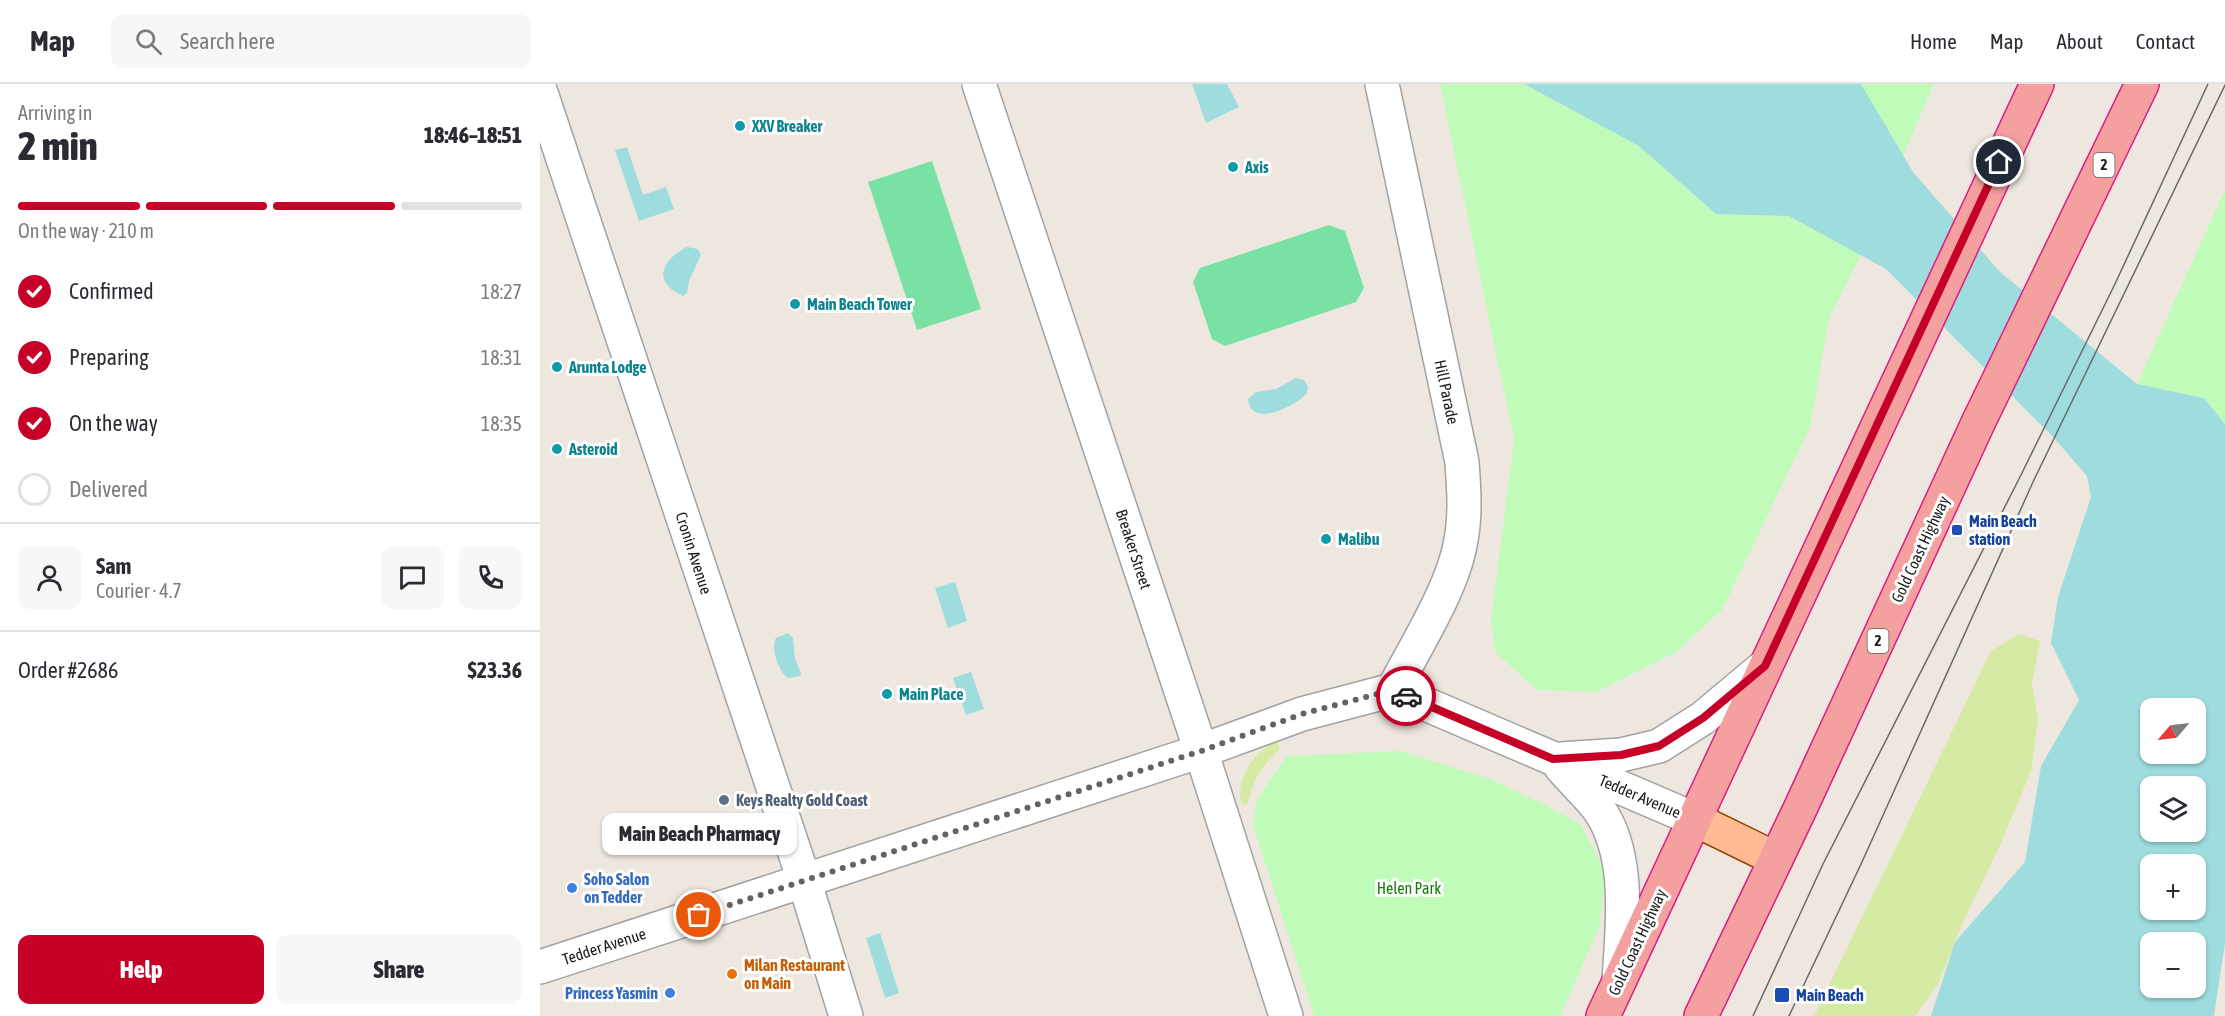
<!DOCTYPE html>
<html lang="en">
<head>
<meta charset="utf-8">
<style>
  :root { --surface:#fff; --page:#f7f7f7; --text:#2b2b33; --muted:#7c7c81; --line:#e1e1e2; --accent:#c70027 }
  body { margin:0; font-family:"Asap Condensed",sans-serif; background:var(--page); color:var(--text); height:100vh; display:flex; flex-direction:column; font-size:22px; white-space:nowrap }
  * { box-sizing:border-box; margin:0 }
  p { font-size:20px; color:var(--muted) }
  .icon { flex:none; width:33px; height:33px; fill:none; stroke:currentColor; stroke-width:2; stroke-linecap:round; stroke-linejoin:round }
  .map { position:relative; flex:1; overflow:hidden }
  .drawer { display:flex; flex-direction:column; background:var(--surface); width:540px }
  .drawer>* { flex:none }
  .needle { width:39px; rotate:242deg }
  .buttons { position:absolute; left:1600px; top:614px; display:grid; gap:12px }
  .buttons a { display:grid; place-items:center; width:66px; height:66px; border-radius:12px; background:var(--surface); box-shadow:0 2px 4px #0004; font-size:30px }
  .pin { position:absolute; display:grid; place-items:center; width:51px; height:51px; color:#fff; margin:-26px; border:3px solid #fff; border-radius:50%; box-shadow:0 2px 6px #0007 }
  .courier { position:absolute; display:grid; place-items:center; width:60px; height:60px; margin:-30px; border:4px solid #c70027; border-radius:50%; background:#fff; color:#222; box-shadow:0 2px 8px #0007 }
  .bubble { position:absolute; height:42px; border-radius:12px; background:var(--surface); box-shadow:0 2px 4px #0004; font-size:20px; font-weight:800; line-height:42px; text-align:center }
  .head em { font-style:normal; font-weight:800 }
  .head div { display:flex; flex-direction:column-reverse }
  .head { display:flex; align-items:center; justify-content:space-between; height:102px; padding:0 18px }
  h1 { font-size:39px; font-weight:800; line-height:45px }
  .bar { display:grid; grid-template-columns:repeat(4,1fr); gap:9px 6px; align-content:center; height:72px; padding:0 18px }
  .bar i { height:8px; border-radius:4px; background:var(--line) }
  .bar .current { background:var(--accent) }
  .bar p { grid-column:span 4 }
  .line { display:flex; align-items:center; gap:15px; padding:0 18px; border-top:2px solid var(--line) }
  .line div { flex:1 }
  .round { display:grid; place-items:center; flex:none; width:63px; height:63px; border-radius:12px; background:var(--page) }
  ol { padding:0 18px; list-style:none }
  li { display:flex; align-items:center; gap:18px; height:66px }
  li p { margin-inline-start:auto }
  li .icon { padding:6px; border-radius:50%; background:var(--accent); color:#fff; stroke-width:4 }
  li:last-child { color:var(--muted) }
  li i { width:33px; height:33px; border:3px solid var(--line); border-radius:50% }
  .button { display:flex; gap:12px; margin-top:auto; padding:12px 18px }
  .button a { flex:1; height:69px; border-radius:12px; background:var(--accent); color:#fff; font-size:24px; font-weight:800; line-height:69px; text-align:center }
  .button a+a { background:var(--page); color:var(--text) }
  header { display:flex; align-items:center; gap:36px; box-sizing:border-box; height:84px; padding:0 30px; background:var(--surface); border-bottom:2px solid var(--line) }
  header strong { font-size:28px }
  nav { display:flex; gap:33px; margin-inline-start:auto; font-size:21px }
  .search { width:420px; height:54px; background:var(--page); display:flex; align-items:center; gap:15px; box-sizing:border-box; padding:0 21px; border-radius:12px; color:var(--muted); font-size:22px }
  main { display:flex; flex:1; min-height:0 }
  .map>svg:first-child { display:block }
  .grass { fill:#d5eba3 }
  .park { fill:#c1fbb9 }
  .pitch { fill:#7ae1a5 }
  .water { fill:#9edcde; fill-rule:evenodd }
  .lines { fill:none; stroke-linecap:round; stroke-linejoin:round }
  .minor-casing { stroke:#a2a2a2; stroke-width:36 }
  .primary-casing { stroke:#934500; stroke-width:36 }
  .trunk-casing { stroke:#dd1c84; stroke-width:36 }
  .minor { stroke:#fff; stroke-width:33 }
  .primary { stroke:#ffbc94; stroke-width:33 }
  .trunk { stroke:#f4a09f; stroke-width:33 }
  .tram { stroke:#696969; stroke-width:1.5 }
  .done { stroke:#656260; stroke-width:6; stroke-dasharray:0 10.8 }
  .route { stroke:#c70027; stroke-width:8 }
  .culture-dot { fill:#0f9aa8; stroke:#fff; stroke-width:2 }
  .transit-dot { fill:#1a4fb4; stroke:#fff; stroke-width:2 }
  .service-dot { fill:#5c6f8a; stroke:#fff; stroke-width:2 }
  .shop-dot { fill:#3f7fe0; stroke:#fff; stroke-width:2 }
  .food-dot { fill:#e8710a; stroke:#fff; stroke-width:2 }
  .labels { text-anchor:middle; stroke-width:6; stroke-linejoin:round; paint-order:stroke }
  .shield { fill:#fff; stroke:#5f5f5f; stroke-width:1.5 }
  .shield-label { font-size:15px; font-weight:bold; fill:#1b1b1b }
  .culture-label { font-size:16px; font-weight:bold; fill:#0d838f; stroke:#fff; text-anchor:start }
  .street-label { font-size:16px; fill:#1b1b1b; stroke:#fff }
  .transit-label { font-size:16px; font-weight:bold; fill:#164399; stroke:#fff; text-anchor:start }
  .service-label { font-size:16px; font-weight:bold; fill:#4e5e75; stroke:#fff; text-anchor:start }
  .shop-label { font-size:16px; font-weight:bold; fill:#366cbe; stroke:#fff; text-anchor:start }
  .park-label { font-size:16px; fill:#147d06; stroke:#fff }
  .food-label { font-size:16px; font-weight:bold; fill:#c56008; stroke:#fff; text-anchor:start }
</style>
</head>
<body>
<header>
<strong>Map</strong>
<div class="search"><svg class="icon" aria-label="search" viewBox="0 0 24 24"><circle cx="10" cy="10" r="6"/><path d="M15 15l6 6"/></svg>Search here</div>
<nav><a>Home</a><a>Map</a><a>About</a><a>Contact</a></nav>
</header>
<main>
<section class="drawer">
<div class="head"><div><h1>2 min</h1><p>Arriving in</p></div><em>18:46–18:51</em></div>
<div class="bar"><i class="current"></i><i class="current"></i><i class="current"></i><i></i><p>On the way · 210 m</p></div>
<ol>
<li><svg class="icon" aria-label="check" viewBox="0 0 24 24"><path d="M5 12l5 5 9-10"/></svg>Confirmed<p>18:27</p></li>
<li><svg class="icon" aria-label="check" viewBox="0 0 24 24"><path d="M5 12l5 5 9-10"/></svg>Preparing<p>18:31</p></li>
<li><svg class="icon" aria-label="check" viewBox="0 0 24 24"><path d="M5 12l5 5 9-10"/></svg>On the way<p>18:35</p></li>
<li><i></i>Delivered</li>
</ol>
<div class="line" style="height:108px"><a class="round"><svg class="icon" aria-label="person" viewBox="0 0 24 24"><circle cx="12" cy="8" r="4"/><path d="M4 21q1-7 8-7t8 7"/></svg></a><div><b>Sam</b><p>Courier · 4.7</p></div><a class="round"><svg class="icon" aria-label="chat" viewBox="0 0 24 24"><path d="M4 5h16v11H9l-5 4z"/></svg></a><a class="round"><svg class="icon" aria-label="phone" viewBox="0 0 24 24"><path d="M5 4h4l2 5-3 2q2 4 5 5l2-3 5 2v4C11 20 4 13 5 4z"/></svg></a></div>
<div class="line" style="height:78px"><div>Order #2686</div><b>$23.36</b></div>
<div class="button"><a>Help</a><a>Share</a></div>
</section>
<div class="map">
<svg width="1685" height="932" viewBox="0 0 1685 932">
  <rect width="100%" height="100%" fill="#eee7e0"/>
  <!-- grass -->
  <g class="grass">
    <polygon points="1479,550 1500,557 1492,599 1498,635 1491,687 1461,759 1425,834 1397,902 1375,932 1274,932 1451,567"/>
    <path d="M737 658 740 665C729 676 718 687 713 702 710 709 711 715 706 721L702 720C693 699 716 663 737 658Z"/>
  </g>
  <!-- park -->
  <g class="park">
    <polygon points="900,0 984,0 1099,62 1176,130 1249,132 1321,171 1289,234 1270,343 1182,526 1136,568 1057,608 997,606 955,568 951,537 974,356"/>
    <polygon points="1321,0 1394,0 1363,72"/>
    <polygon points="1685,106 1685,340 1664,314 1597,300"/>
    <polygon points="860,667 950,695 1006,721 1041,741 1066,789 1059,844 1020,932 774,932 713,741 717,715 747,672"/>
  </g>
  <!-- pitch -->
  <g class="pitch">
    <polygon points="392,77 441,225 377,246 328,98"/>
    <polygon points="789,141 805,147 824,204 816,218 685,262 672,255 653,198 660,184"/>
  </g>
  <!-- water -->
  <g class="water">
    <polygon points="652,0 687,0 699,23 666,39"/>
    <path d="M984 0H1321L1373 88 1460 188 1597 300 1664 314 1685 340V859L1674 932H1391L1415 858 1485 778 1501 682 1539 616 1511 559 1518 513 1551 413 1547 392 1514 354 1346 185 1249 132 1176 130 1099 62ZM1611 624H1656V669H1611ZM1611 702H1656V747H1611ZM1611 780H1656V825H1611ZM1611 858H1656V903H1611Z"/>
    <polygon points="87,63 103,111 126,103 134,125 99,137 75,66"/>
    <path d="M147 163 158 165 161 171 149 197 147 209 143 212C111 198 122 176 147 163Z"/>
    <path d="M756 294 764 296 768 303 767 309C756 322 711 345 708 315L716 308 736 305Z"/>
    <polygon points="415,498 427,537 408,544 395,504"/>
    <path d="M248 549 253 554 255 575 261 589 260 592 248 594C239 588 230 564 236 554Z"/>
    <polygon points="431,588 444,625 426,631 413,594"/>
    <polygon points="340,849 359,909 345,914 326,854"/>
  </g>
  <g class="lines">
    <!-- minor casing -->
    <g class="minor-casing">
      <g id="minor">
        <polyline points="439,0 661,667 746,932"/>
        <path d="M842 0 922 378C924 406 926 434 920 461 912 505 874 565 853 606"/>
        <polyline points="0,6 264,796 306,932"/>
        <polyline points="1021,675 1081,671 1119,662 1163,634 1225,582"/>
        <path d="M1021 683C1033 697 1047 710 1058 724 1092 771 1082 843 1079 897"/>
        <polyline points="0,883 661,667 762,630 853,606 1154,735"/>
      </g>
    </g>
    <!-- primary casing -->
    <g class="primary-casing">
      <polyline id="primary" points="1154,735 1236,775"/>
    </g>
    <!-- trunk casing -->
    <g class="trunk-casing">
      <g id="trunk">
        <polyline points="1063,932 1497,0"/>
        <polyline points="1161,932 1260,725 1438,339 1602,0"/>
      </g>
    </g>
    <!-- minor -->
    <use href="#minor" class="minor"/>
    <!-- primary -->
    <use href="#primary" class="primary"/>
    <!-- trunk -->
    <use href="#trunk" class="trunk"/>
    <!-- tram -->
    <g class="tram">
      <polyline points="1213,932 1283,780 1480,393 1574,202 1668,0"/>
      <polyline points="1249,932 1322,778 1493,398 1685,1"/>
    </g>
  </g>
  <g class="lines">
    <!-- done -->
    <polyline class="done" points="159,831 661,667 762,630 853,606 866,612"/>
    <!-- route -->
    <polyline class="route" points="866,612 1013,675 1081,671 1119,662 1163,634 1225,582 1459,78"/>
  </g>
  <!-- markers -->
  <g class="culture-dot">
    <circle cx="200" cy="42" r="6"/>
    <circle cx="693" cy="83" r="6"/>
    <circle cx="255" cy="220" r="6"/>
    <circle cx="17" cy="283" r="6"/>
    <circle cx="17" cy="365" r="6"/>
    <circle cx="786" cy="455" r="6"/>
    <circle cx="347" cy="610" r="6"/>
  </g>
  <g class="transit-dot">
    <rect x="1411" y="440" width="12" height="12" rx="3"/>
    <rect x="1234" y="903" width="16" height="16" rx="3"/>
  </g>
  <circle class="service-dot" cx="184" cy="716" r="6"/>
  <g class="shop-dot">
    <circle cx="32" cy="804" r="6"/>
    <circle cx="130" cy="909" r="6"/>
  </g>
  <circle class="food-dot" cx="192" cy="890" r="6"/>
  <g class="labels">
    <!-- shield labels -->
    <g class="shield">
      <rect x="1553.5" y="69" width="21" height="24" rx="4.5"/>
      <rect x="1327.5" y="545" width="21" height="24" rx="4.5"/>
    </g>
    <g class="shield-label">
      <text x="1564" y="86">2</text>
      <text x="1338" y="562">2</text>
    </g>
    <!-- culture labels -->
    <g class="culture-label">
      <text x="212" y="48">XXV Breaker</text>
      <text x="705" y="89">Axis</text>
      <text x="267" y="226">Main Beach Tower</text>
      <text x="29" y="289">Arunta Lodge</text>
      <text x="29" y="371">Asteroid</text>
      <text x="798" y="461">Malibu</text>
      <text x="359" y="616">Main Place</text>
    </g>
    <!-- street labels -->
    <g class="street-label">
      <text transform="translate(907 308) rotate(78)" y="6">Hill Parade</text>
      <text transform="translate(594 465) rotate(72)" y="6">Breaker Street</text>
      <text transform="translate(1380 465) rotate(-65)" y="6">Gold Coast Highway</text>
      <text transform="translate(154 469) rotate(72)" y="6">Cronin Avenue</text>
      <text transform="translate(1100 712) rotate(23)" y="6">Tedder Avenue</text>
      <text transform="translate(1097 858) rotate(-65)" y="6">Gold Coast Highway</text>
      <text transform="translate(64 862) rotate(-18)" y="6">Tedder Avenue</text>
    </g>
    <!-- transit labels -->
    <g class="transit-label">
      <text x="1429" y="443">Main Beach<tspan x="1429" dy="18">station</tspan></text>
      <text x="1256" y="917">Main Beach</text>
    </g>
    <!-- service labels -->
    <g class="service-label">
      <text x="196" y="722">Keys Realty Gold Coast</text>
    </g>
    <!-- shop labels -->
    <g class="shop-label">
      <text x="44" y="801">Soho Salon<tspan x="44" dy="18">on Tedder</tspan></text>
      <text x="118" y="915" text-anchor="end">Princess Yasmin</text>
    </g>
    <!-- park labels -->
    <g class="park-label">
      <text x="869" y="810">Helen Park</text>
    </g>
    <!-- food labels -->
    <g class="food-label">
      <text x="204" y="887">Milan Restaurant<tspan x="204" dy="18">on Main</tspan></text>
    </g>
  </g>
</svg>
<div class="buttons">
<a><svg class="needle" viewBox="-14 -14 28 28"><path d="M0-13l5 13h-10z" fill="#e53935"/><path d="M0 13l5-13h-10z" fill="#7c7c81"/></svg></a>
<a><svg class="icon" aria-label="layers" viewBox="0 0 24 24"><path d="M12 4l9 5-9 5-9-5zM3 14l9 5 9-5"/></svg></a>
<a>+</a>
<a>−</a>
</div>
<div class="pin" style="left:159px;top:831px;background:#ea580c"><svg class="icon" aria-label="bag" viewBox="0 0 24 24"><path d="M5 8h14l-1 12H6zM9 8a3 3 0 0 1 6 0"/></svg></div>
<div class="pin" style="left:1459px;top:78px;background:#1f2937"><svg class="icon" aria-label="home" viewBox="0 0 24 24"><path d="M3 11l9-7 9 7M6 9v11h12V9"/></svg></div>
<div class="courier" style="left:866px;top:612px"><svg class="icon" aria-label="car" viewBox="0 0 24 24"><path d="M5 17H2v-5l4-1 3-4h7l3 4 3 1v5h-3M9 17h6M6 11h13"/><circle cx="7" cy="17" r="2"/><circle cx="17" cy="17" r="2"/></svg></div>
<div class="bubble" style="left:62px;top:729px;width:195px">Main Beach Pharmacy</div>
</div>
</main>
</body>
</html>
